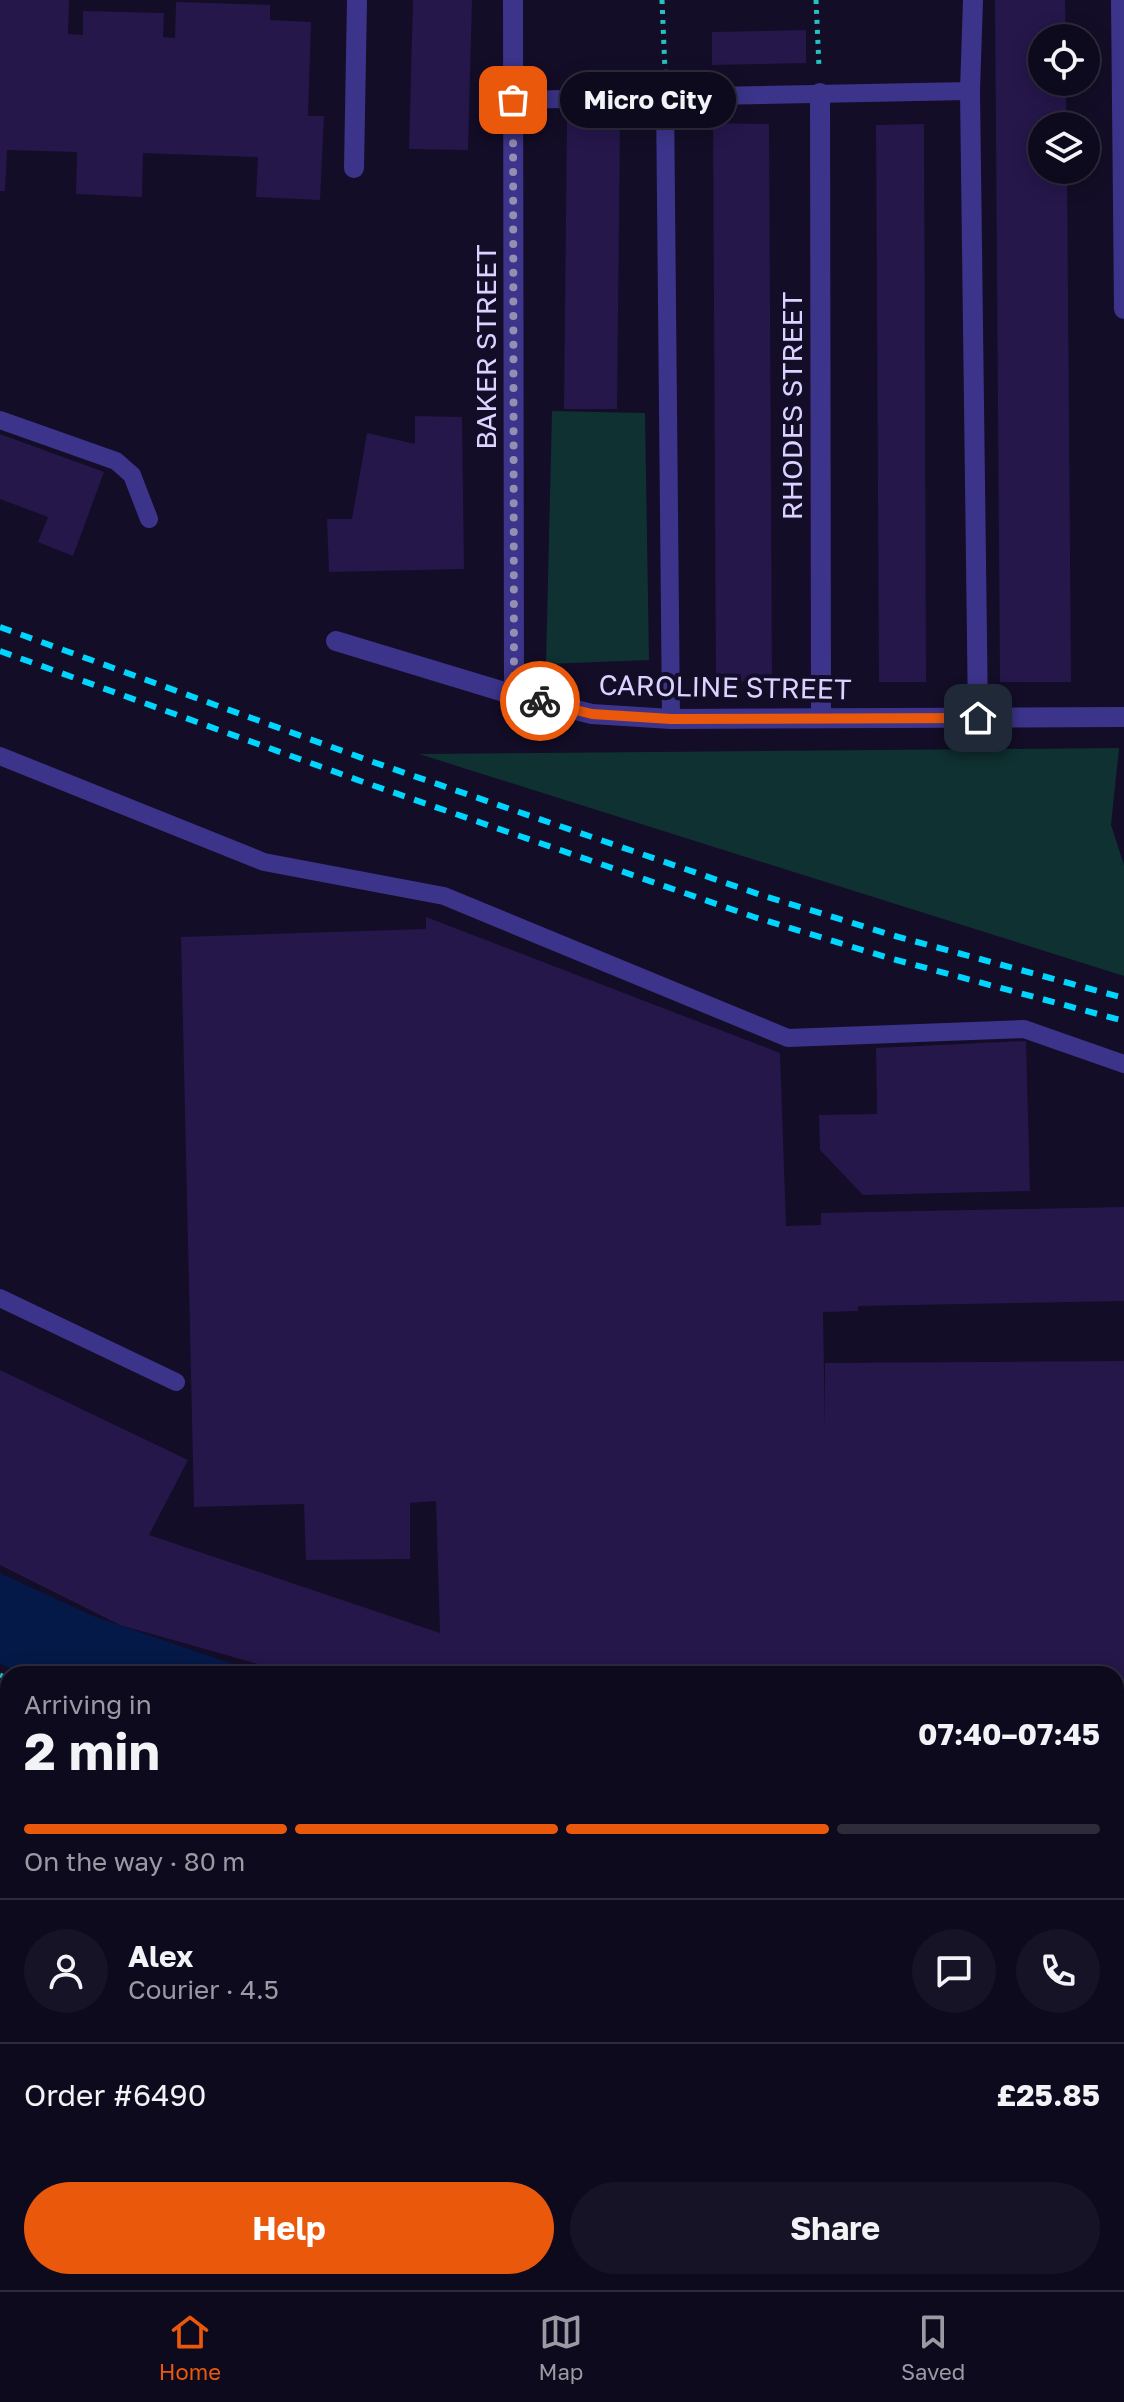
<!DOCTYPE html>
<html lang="en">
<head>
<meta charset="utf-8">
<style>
  :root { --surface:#0e0a1d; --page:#171326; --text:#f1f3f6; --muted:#9b9aa4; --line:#2e2b3b; --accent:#ea580c }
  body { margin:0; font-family:"Golos Text",sans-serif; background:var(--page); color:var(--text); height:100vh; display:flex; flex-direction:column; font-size:30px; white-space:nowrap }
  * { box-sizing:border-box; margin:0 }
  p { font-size:26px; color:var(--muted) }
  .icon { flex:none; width:44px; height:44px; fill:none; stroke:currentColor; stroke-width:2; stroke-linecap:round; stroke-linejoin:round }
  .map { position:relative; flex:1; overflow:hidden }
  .side { position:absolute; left:0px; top:1666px; width:1124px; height:624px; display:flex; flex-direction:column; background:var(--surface); border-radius:24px 24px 0 0; box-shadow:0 4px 20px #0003,0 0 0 2px var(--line) }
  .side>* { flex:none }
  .tools { position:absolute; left:1028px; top:24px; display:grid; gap:16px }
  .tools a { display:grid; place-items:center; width:72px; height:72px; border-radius:50%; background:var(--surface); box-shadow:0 4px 20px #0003,0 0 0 2px var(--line); font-size:40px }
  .pin { position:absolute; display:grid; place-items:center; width:68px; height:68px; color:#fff; margin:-34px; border-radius:16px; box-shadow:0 4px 12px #0006 }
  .courier { position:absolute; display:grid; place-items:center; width:80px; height:80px; margin:-40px; border:6px solid #ea580c; border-radius:50%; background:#fff; color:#222; box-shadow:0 2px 10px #0007 }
  .bubble { position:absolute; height:56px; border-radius:28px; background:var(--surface); box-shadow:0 4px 20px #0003,0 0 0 2px var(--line); font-size:26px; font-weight:700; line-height:56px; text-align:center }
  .summary em { font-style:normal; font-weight:700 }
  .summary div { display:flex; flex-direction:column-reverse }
  .summary { display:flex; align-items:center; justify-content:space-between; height:136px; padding:0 24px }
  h1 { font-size:52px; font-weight:700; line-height:60px }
  .bar { display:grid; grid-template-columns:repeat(4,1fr); gap:12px 8px; align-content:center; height:96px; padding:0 24px }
  .bar i { height:10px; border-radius:6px; background:var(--line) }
  .bar .current { background:var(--accent) }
  .bar p { grid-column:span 4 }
  .line { display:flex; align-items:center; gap:20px; padding:0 24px; border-top:2px solid var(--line) }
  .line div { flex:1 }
  .round { display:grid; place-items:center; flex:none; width:84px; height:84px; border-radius:42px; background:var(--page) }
  .cta { display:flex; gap:16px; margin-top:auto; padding:16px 24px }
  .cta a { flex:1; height:92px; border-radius:48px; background:var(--accent); color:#fff; font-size:32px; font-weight:700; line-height:92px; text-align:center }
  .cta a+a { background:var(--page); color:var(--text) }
  .menu { display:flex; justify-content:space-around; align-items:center; height:112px; border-top:2px solid var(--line); background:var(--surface); font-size:22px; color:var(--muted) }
  .menu a { display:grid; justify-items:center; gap:4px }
  .menu .current { color:var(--accent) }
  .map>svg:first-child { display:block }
  .green { fill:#0f3132 }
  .water { fill:#051948 }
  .building { fill:#25174a }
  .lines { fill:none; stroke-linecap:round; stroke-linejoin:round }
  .path { stroke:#24c2c2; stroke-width:5; stroke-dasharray:4 6; stroke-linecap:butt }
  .lane { stroke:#3c348a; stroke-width:18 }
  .street { stroke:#3c348a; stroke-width:20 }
  .rail { stroke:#00d5fe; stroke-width:6; stroke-dasharray:12 10; stroke-linecap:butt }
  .done { stroke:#958eb3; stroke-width:8; stroke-dasharray:0 14.4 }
  .route { stroke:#ea580c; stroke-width:10 }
  .labels { text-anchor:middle; stroke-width:8; stroke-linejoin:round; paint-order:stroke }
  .street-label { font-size:28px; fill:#dbd3ff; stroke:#130d27 }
</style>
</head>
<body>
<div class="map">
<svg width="1124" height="2290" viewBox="0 0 1124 2290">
  <rect width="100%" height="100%" fill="#130d27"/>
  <!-- green -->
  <g class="green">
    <polygon points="552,411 645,413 649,660 546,664"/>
    <polygon points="1119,748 1111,825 1124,865 1124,976 419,754"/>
    <polygon points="1124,2135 1124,2229 1116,2229 1116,2136"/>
    <polygon points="8,2225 8,2282 725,2282 764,2290 0,2290 0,2226"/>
  </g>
  <!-- water -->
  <g class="water">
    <polygon points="0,1573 93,1616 262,1674 24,1674 0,1664"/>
    <rect x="1116" y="1794" width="8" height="87"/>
    <polygon points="8,2127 8,2225 0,2226 0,2128"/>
    <polygon points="1116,2237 1124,2239 1124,2290 764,2290 725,2282 1116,2282"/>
  </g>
  <!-- building -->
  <g class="building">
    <polygon points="0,0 69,0 68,34 83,35 83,11 164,13 163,37 175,38 176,2 270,5 270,20 311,22 308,116 324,116 320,200 256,197 258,157 143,153 142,197 76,194 77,152 7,150 5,191 0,191"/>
    <polygon points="413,0 472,0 468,150 409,149"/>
    <polygon points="995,0 1065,0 1066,38 1042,38 1042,82 1066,82 1066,126 1042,126 1042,170 1067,170 1071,682 1000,682"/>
    <polygon points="806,30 806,63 712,65 712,32"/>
    <polygon points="567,121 620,122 617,409 564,409"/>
    <polygon points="713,123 769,124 772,682 716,681"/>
    <polygon points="924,124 926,682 879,682 876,125"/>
    <polygon points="415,416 462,417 464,569 329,572 327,519 352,519 367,433 415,444"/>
    <polygon points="0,434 104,472 73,556 38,542 48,517 0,499"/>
    <polygon points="426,917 780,1053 786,1226 821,1225 821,1213 1124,1207 1124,1301 858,1306 858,1311 823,1312 825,1430 825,1363 1124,1361 1124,1794 1116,1794 1116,1674 293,1674 120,1625 0,1565 0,1370 188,1460 149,1535 440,1633 436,1501 410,1503 410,1559 306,1560 304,1504 194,1507 181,937 426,929"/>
    <polygon points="1026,1041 1030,1191 863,1195 820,1150 819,1115 877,1114 876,1048"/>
  </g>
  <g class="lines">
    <!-- path -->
    <g class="path">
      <polyline points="662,0 665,71"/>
      <polyline points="816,0 819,67"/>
      <polyline points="0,1675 8,1679"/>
      <polyline points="1116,2062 1124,2062"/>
      <polyline points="0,2083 8,2082"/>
      <polyline points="390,2282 465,2290"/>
      <polyline points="137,2290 141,2282"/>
    </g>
    <!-- lane -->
    <g class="lane">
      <polyline points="665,96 671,719"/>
      <polyline points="513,100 970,91"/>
      <polyline points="0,420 116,461 132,475 149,519"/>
      <polyline points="0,756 264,862 444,896 788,1038 1024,1029 1124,1064"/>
      <polyline points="0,1298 176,1382"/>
      <polyline points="1116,1914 1124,1914"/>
      <polyline points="1116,2117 1124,2117"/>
    </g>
    <!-- street -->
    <g class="street">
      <polyline points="513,0 514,695"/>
      <polyline points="973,0 970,91 978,718"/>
      <polyline points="1121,0 1124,309"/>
      <polyline points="820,93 821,718"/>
      <polyline points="354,168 357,0"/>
      <polyline points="336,641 514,695 592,714 671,719 1124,717"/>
    </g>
    <!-- rail -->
    <g class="rail">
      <polyline points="0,627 373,762 761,895 895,936 1124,998"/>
      <polyline points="0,651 366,783 754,917 889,958 1124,1021"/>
    </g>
  </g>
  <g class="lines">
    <!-- done -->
    <polyline class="done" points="513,100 514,695 540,701"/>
    <!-- route -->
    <polyline class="route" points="540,701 592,714 671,719 978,718"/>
  </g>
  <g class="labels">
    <!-- street labels -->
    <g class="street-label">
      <text transform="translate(486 347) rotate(-90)" y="10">BAKER STREET</text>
      <text transform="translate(792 406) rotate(-90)" y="10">RHODES STREET</text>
      <text transform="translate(725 687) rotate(1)" y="10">CAROLINE STREET</text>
    </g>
  </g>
</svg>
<div class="tools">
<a><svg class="icon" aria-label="locate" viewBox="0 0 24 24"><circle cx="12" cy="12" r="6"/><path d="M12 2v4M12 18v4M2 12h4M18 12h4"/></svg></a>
<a><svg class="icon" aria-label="layers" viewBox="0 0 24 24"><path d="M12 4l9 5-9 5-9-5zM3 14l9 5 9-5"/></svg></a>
</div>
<div class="pin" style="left:513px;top:100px;background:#ea580c"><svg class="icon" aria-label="bag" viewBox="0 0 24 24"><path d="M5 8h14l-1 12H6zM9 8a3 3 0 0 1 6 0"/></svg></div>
<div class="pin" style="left:978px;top:718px;background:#1f2937"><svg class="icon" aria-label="home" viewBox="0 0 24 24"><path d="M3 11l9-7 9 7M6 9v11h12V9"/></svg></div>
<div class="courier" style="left:540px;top:701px"><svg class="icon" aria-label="bike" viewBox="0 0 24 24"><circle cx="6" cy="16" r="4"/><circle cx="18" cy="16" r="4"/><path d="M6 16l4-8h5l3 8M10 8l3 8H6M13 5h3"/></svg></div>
<div class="bubble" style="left:560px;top:72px;width:176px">Micro City</div>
<section class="side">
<div class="summary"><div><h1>2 min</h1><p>Arriving in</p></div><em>07:40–07:45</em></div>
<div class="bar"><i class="current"></i><i class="current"></i><i class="current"></i><i></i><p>On the way · 80 m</p></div>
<div class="line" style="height:144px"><a class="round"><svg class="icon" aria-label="person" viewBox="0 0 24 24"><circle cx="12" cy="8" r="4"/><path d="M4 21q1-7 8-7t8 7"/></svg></a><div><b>Alex</b><p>Courier · 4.5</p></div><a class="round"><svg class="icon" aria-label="chat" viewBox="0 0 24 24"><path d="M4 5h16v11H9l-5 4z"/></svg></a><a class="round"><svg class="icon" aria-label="phone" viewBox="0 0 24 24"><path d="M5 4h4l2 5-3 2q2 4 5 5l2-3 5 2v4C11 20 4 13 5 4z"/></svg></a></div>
<div class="line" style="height:104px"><div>Order #6490</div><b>£25.85</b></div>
<div class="cta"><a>Help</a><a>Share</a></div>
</section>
</div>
<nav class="menu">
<a class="current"><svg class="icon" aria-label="home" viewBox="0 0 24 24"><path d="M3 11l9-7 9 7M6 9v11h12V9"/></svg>Home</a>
<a><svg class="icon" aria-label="map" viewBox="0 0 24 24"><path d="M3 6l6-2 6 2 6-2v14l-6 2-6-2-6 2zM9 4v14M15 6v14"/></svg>Map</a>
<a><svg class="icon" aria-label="saved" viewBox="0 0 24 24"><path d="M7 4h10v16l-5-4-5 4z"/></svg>Saved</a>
</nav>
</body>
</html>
